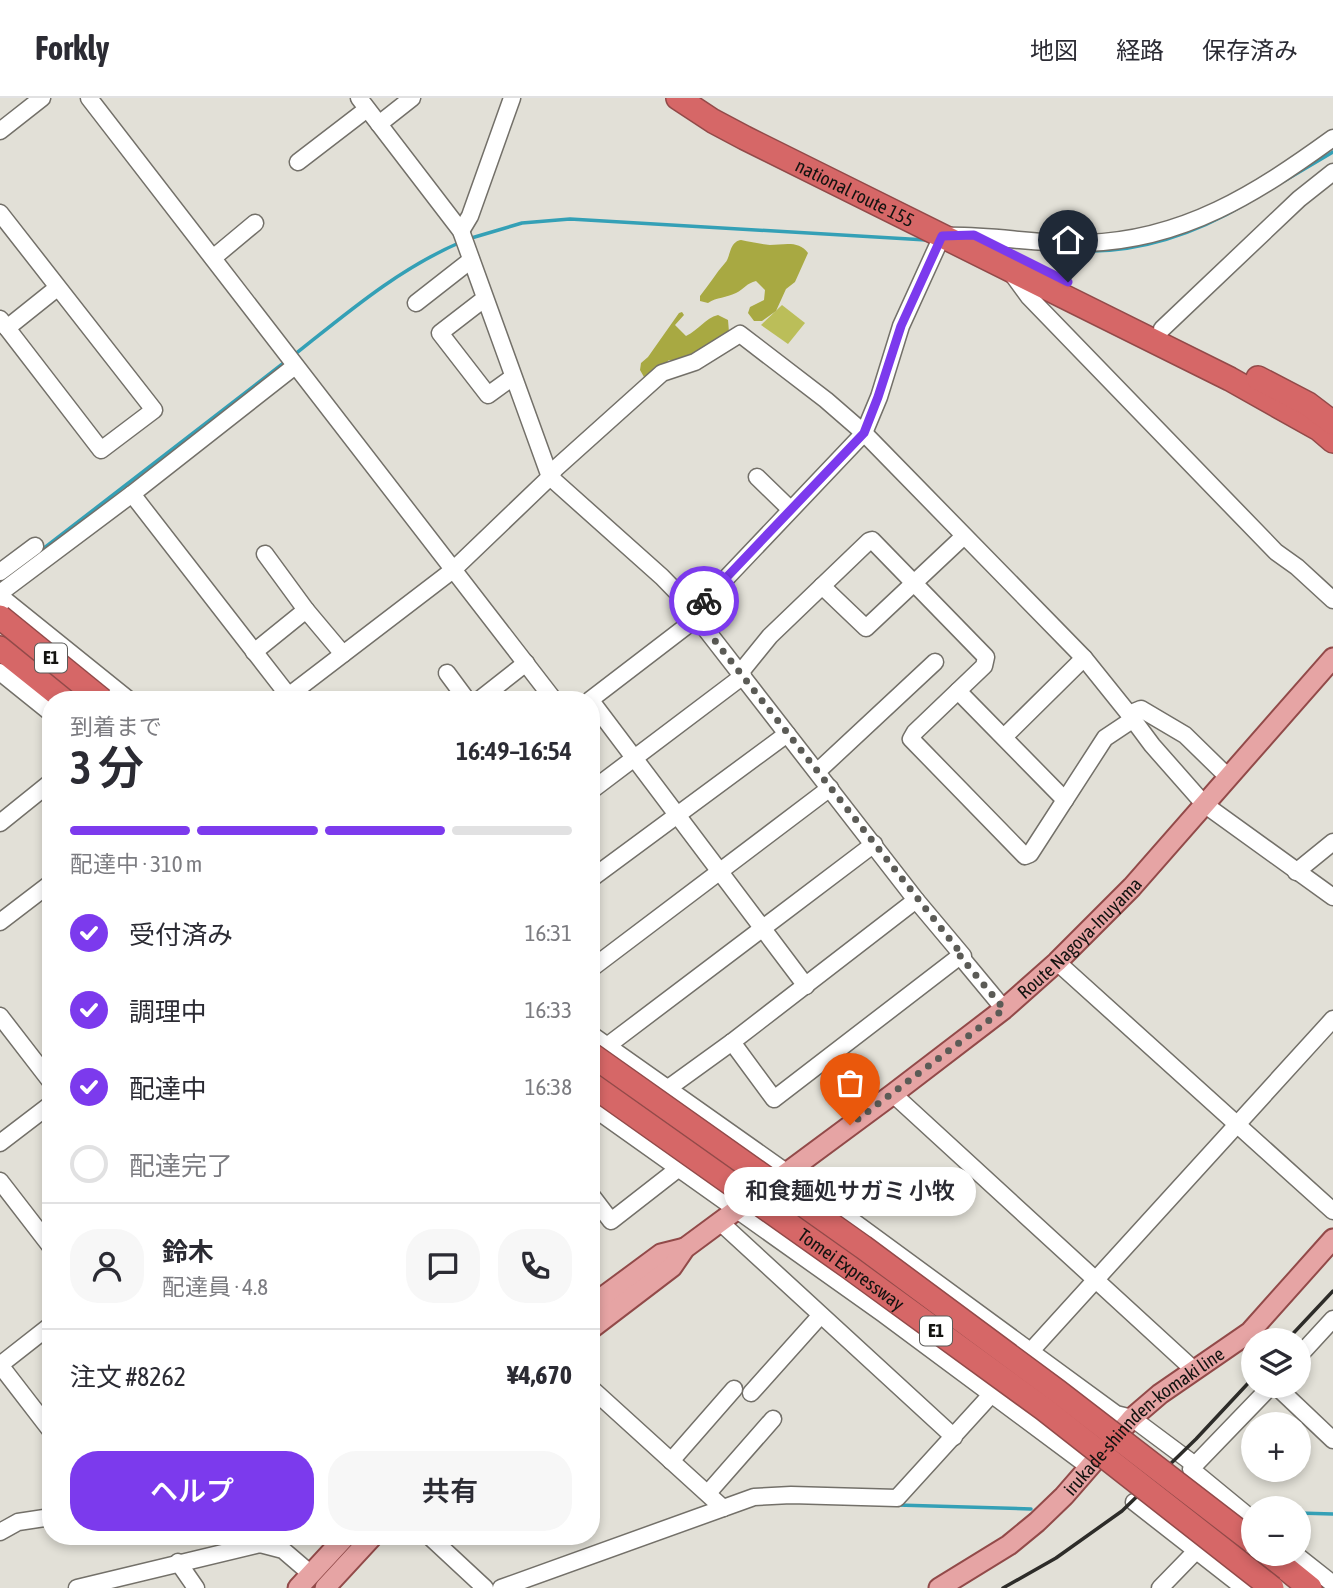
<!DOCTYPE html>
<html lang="ja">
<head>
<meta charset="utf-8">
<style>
  :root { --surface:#fff; --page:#f7f7f7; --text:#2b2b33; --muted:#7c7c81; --line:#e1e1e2; --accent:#7c3aed }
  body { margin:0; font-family:"Asap Condensed","Noto Sans JP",sans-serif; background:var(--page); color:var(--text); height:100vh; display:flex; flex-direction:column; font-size:26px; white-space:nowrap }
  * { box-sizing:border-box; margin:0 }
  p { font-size:23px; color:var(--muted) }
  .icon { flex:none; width:38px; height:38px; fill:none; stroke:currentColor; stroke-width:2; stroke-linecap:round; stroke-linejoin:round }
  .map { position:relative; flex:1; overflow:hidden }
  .side { position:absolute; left:42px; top:593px; width:558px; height:854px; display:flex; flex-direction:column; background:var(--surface); border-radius:28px; box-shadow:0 4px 10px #0003 }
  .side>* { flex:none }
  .buttons { position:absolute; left:1241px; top:1230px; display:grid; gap:14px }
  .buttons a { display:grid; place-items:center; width:70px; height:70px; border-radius:50%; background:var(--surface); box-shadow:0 4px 10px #0003; font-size:35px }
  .pin { position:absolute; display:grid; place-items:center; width:60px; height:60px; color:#fff; margin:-72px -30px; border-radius:50% 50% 50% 0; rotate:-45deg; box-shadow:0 0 7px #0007 }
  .pin .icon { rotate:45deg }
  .courier { position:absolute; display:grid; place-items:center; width:70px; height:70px; margin:-35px; border:5px solid #7c3aed; border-radius:50%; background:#fff; color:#222; box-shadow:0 2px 9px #0007 }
  .bubble { position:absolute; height:49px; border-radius:24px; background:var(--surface); box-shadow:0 4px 10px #0003; font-size:23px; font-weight:600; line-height:49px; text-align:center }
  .summary em { font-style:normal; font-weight:600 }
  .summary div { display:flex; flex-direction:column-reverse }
  .summary { display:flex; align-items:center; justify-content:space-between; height:119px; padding:0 28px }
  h1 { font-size:46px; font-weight:600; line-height:52px }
  .bar { display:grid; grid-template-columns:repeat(4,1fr); gap:10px 7px; align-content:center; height:84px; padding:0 28px }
  .bar i { height:9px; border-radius:5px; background:var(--line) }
  .bar .on { background:var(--accent) }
  .bar p { grid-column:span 4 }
  .line { display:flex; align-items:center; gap:18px; padding:0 28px; border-top:2px solid var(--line) }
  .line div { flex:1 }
  .round { display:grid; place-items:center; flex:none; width:74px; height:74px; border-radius:28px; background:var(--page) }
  ol { padding:0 28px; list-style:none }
  li { display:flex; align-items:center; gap:21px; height:77px }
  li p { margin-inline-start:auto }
  li .icon { padding:7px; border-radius:50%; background:var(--accent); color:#fff; stroke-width:4 }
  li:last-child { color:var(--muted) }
  li i { width:38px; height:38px; border:4px solid var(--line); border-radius:50% }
  .cta { display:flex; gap:14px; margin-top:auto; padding:14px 28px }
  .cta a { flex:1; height:80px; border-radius:28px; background:var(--accent); color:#fff; font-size:28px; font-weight:600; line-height:80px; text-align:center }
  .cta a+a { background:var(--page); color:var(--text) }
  header { display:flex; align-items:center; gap:42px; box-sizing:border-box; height:98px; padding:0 35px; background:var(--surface); border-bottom:2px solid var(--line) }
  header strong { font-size:33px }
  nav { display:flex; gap:38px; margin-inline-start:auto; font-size:24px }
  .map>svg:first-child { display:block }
  .green { fill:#bbbe59 }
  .forest { fill:#a8a942 }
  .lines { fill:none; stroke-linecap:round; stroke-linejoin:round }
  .stream { stroke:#34a0b6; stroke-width:3.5 }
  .minor-casing { stroke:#737069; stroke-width:19 }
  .major-casing { stroke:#924a49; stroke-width:23 }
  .highway-casing { stroke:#924a49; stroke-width:26 }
  .minor { stroke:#fff; stroke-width:16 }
  .major { stroke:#e6a4a4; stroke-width:19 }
  .highway { stroke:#d66767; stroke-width:23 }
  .rail { stroke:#2d2c29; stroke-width:3.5 }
  .highway-bridge-casing { stroke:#924a49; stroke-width:26; stroke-linecap:butt }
  .highway-bridge { stroke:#d66767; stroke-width:23 }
  .done { stroke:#5b5b56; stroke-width:7; stroke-dasharray:0 12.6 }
  .route { stroke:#7c3aed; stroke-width:9 }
  .labels { text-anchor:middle; stroke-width:7; stroke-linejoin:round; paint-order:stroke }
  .shield { fill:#fff; stroke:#5a5a58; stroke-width:2 }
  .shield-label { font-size:18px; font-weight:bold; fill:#131310 }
  .street-label { font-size:19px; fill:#131310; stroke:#fff }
</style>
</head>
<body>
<header>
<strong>Forkly</strong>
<nav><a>地図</a><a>経路</a><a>保存済み</a></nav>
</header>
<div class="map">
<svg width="1333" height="1490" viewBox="0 0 1333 1490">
  <rect width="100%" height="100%" fill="#e2e0d7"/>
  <!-- green -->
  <polygon class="green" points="782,207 805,225 788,246 761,227"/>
  <!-- forest -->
  <g class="forest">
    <path d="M741 142C751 144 760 146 770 147 783 147 799 142 808 155L795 184 786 191 776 213 762 223H754L748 215 750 209 764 202 765 192 756 183C747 185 744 191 736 195 726 200 717 199 708 205L700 203V198C709 187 716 175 725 165 730 160 729 149 736 144 737 143 739 142 741 142Z"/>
    <path d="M682 214 684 217 675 227 686 238C699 232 705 220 718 217L728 222 729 234 680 265 669 262 648 280 644 279 640 272 641 265 648 259 679 215Z"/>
  </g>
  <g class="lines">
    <!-- stream -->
    <g class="stream">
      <polyline points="1284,83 1333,54"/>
      <polyline points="468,141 522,125 570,121 926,142"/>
      <path d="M1075 153C1136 156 1195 136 1247 105"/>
      <path d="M294 257C347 215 398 171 461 144"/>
      <polyline points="39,454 285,264"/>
      <polyline points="897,1407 1031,1411"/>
      <polyline points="1298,1415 1333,1416"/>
    </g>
    <!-- minor casing -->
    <g class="minor-casing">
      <g id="minor">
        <polyline points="89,0 554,602"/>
        <polyline points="359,0 461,133 550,379 662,479 695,513 697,520 916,802 963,858 960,858 1004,911"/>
        <polyline points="379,26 412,0"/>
        <polyline points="0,33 42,0"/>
        <polyline points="298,64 367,11"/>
        <polyline points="0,115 154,312 101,352 0,221"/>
        <polyline points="461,133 470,118 512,0"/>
        <polyline points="213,160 255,125"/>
        <polyline points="1010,173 1029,199 1276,454 1297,469 1333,502"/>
        <polyline points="484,201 440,235 488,297 513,279"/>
        <polyline points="416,205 471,162"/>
        <polyline points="7,230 57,190"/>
        <polyline points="1162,231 1299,101 1333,74"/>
        <polyline points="757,379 790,411"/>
        <polyline points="132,396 288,597"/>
        <polyline points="265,456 306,512 343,556"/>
        <polyline points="0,474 35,448"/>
        <polyline points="822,488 866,530 964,438"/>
        <polyline points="0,495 132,396 295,268"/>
        <polyline points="0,498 129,602"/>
        <path d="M695 513 864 335 879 299 901 228 942 138C990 136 1038 147 1086 145 1184 142 1257 95 1333 40"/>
        <polyline points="254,554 306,512"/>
        <polyline points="0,574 51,615"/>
        <polyline points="447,575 467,602"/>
        <polyline points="740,575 770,538 869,443 872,442 986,559 984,568 915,634 911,641 1025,758 1030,756 1105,640 1132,622"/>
        <polyline points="958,593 1065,702"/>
        <polyline points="283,602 453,472 550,379 555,371 662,275 695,264 740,236 826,302 864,335 1084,560 1129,616 1141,611 1185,637 1228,679"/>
        <polyline points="479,602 526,565"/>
        <polyline points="590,602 697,520"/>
        <polyline points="592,604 806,888"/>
        <polyline points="1129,616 1152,647 1204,706 1333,799"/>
        <polyline points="1004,639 1084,560"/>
        <polyline points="818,673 935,564"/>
        <polyline points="592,692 743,578"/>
        <polyline points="0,725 51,684"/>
        <polyline points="1296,774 1333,744"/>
        <polyline points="592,780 787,636"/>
        <polyline points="0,824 51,785"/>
        <polyline points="1057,864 1333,1113"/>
        <polyline points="592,870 830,690"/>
        <polyline points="0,918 51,984"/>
        <polyline points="592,937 786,1074 1116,1316 1132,1320 1195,1367"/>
        <polyline points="732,944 774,1001 960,858"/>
        <polyline points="607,948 874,746"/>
        <polyline points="667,991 732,944 916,802"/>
        <polyline points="893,996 1194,1272"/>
        <polyline points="592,1009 882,1215 1088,1368"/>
        <polyline points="0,1045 51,1006"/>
        <polyline points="0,1083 51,1149"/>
        <polyline points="592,1098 611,1123 679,1070"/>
        <polyline points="720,1124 954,1339"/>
        <polyline points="1298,1259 1333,1221"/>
        <polyline points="0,1267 51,1333"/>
        <polyline points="0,1267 51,1227"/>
        <polyline points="1276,1288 1333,1342"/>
        <polyline points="592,1291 723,1410"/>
        <polyline points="751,1295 820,1218"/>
        <polyline points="671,1363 734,1291"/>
        <polyline points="708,1395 773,1321"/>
        <polyline points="1134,1404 1244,1490"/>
        <polyline points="1253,1422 1191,1371 1271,1288"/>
        <polyline points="0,1434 18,1424 51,1419"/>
        <polyline points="429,1438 485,1490"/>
        <polyline points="1295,1456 1333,1486"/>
        <polyline points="178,1464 196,1490"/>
        <polyline points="77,1490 260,1446 283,1452 311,1476"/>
        <polyline points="501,1490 754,1399 791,1397 897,1400 1333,921"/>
        <polyline points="1160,1490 1196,1453"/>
      </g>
    </g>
    <!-- major casing -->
    <g class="major-casing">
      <g id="major">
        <polyline points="592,1207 661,1156 685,1150"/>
        <path id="s1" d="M592 1230 672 1169 685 1150 893 996 1004 911 1057 864 1132 789 1333 560"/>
        <polyline points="298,1490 346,1438"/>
        <polyline points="325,1490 373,1438"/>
        <path id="s2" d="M939 1490 1009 1447 1037 1424 1064 1398 1132 1320 1160 1296 1250 1234 1333 1141"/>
      </g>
    </g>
    <!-- highway casing -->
    <g class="highway-casing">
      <g id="highway">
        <path id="s3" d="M678 0 713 23 745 40 1230 281 1319 331 1333 343"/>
        <polyline points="1258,280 1308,306 1333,325"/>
        <polyline points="0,550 65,602"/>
        <polyline points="1268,1456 1310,1490"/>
      </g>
    </g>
    <!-- minor -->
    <use href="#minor" class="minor"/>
    <!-- major -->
    <use href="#major" class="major"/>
    <!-- highway -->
    <use href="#highway" class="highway"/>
    <!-- rail -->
    <g class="rail">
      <polyline points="1287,1242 1333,1193"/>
      <polyline points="1003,1490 1056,1460 1122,1413 1196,1341 1253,1280"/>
    </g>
    <!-- highway-bridge casing -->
    <g class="highway-bridge-casing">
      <g id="highway-bridge">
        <polyline points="0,519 102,602"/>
        <polyline points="592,957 863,1149 1057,1293 1253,1444"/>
        <path id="s4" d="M592 987 849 1169 1044 1311 1272 1490"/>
      </g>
    </g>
    <!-- highway-bridge -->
    <use href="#highway-bridge" class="highway-bridge"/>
  </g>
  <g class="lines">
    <!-- done -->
    <polyline class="done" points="704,503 695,513 697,520 963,858 960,858 1004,911 850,1027"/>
    <!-- route -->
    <polyline class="route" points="704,503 864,335 878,299 901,228 942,138 974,137 1068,184"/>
  </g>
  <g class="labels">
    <!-- shield labels -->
    <g class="shield">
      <rect x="35" y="545.5" width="32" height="29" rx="5"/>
      <rect x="920" y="1218.5" width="32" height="29" rx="5"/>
    </g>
    <g class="shield-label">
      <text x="51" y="566">E1</text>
      <text x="936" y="1239">E1</text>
    </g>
    <!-- street labels -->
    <g class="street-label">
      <text dy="7" stroke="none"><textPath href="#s3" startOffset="201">national route 155</textPath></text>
      <text dy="7" stroke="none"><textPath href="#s1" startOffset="626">Route Nagoya-Inuyama</textPath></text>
      <text dy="7" stroke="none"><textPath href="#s4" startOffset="318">Tomei Expressway</textPath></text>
      <text dy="7" stroke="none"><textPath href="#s2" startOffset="266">irukade-shinnden-komaki line</textPath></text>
    </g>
  </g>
</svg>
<div class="buttons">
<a><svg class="icon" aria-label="layers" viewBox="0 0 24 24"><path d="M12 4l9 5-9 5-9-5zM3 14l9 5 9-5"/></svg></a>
<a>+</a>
<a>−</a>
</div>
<div class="pin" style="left:850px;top:1027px;background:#ea580c"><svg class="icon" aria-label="bag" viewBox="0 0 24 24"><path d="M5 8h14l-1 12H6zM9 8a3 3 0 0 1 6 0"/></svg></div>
<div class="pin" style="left:1068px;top:184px;background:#1f2937"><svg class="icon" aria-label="home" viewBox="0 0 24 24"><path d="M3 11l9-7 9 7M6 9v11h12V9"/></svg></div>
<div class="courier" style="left:704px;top:503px"><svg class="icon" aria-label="bike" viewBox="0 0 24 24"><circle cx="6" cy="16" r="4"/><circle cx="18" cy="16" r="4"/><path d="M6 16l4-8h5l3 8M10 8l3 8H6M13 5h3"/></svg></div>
<div class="bubble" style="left:724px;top:1069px;width:252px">和食麺処サガミ 小牧</div>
<section class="side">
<div class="summary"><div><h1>3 分</h1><p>到着まで</p></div><em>16:49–16:54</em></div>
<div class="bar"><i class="on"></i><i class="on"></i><i class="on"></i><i></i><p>配達中 · 310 m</p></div>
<ol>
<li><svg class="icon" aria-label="check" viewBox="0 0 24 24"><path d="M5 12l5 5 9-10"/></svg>受付済み<p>16:31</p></li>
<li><svg class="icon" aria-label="check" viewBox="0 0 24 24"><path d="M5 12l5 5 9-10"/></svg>調理中<p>16:33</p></li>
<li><svg class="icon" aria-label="check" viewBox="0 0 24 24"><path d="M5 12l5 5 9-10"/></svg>配達中<p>16:38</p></li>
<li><i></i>配達完了</li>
</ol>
<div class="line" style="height:126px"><a class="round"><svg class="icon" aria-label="person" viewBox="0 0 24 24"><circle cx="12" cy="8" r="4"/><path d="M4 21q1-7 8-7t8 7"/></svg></a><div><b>鈴木</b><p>配達員 · 4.8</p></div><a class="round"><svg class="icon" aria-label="chat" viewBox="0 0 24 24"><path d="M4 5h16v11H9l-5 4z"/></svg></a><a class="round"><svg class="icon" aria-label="phone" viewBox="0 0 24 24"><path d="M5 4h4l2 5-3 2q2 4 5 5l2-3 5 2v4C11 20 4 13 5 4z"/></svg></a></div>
<div class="line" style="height:91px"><div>注文 #8262</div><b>¥4,670</b></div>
<div class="cta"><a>ヘルプ</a><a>共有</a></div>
</section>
</div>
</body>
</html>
